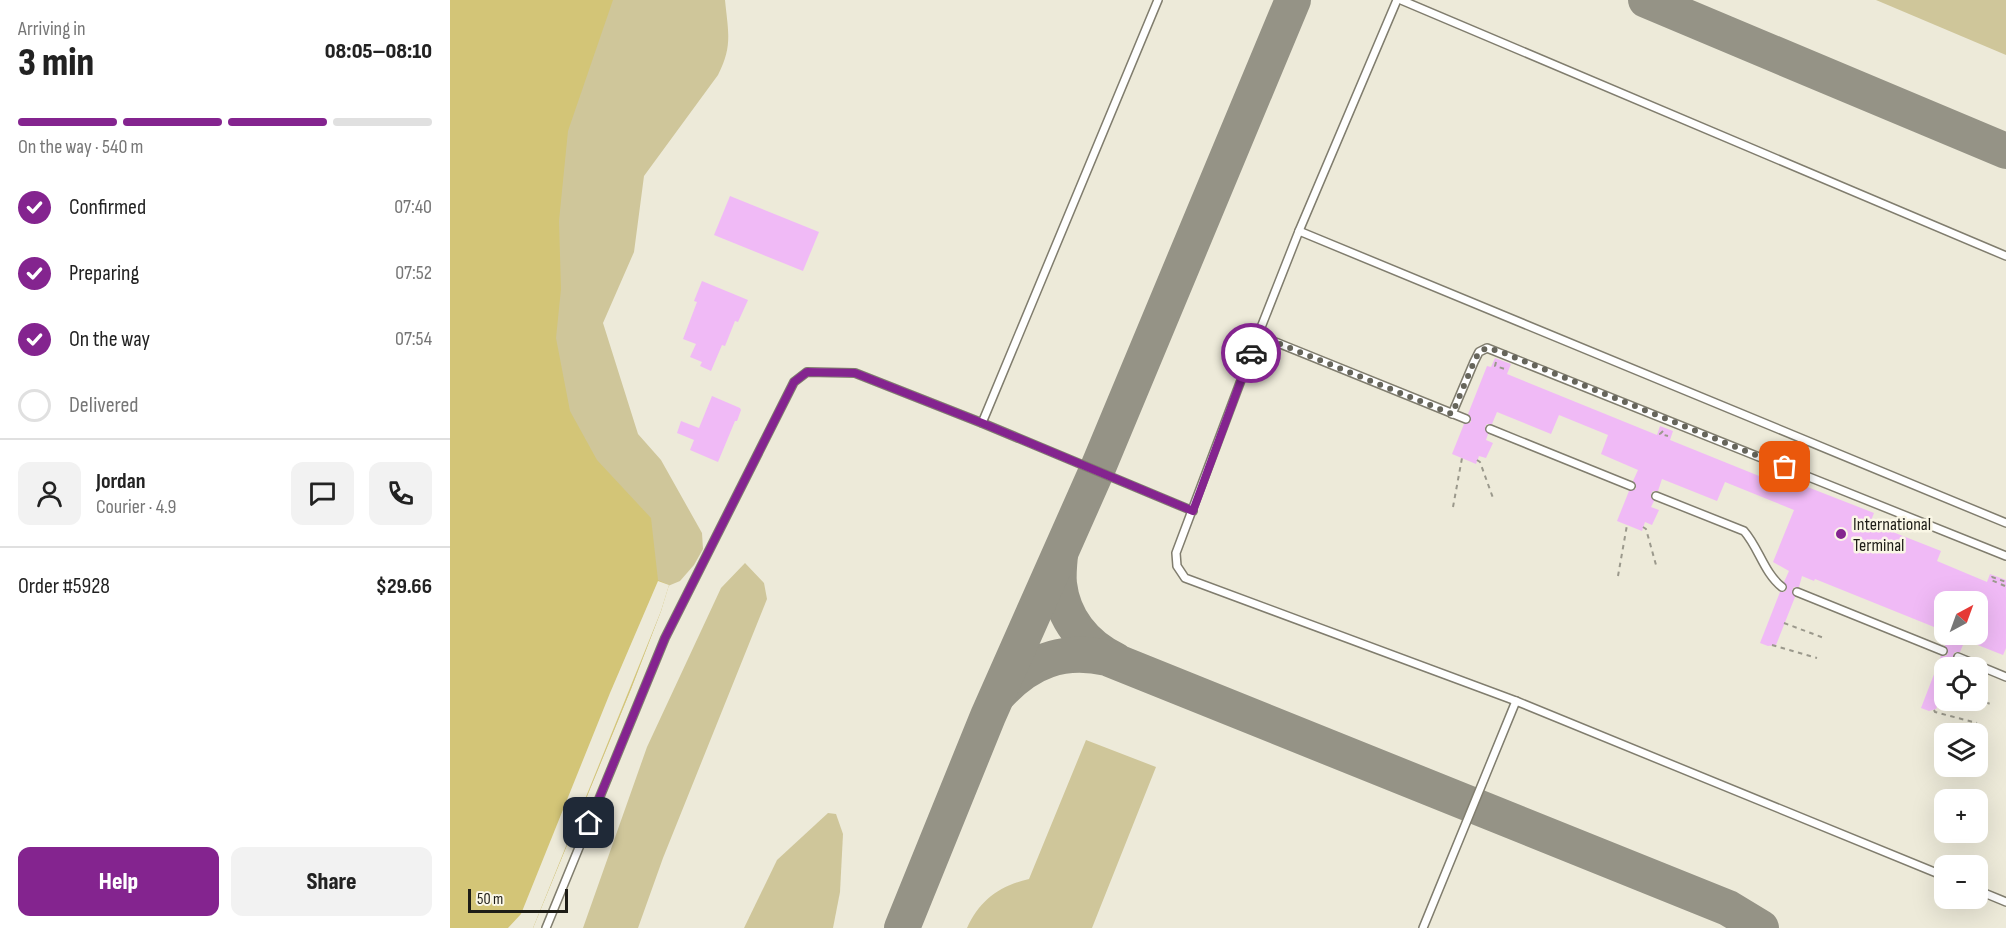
<!DOCTYPE html>
<html lang="en">
<head>
<meta charset="utf-8">
<style>
  :root { --surface:#fff; --page:#f2f2f2; --text:#222; --muted:#767676; --line:#e0e0e0; --accent:#84248f }
  body { margin:0; font-family:"Sofia Sans Condensed",sans-serif; background:var(--page); color:var(--text); height:100vh; display:flex; flex-direction:column; font-size:22px; white-space:nowrap }
  * { box-sizing:border-box; margin:0 }
  p { font-size:20px; color:var(--muted) }
  .icon { flex:none; width:33px; height:33px; fill:none; stroke:currentColor; stroke-width:2; stroke-linecap:round; stroke-linejoin:round }
  .map { position:relative; flex:1; overflow:hidden }
  .drawer { display:flex; flex-direction:column; background:var(--surface); width:450px }
  .drawer>* { flex:none }
  .needle { width:39px; rotate:41deg }
  .controls { position:absolute; left:1484px; top:591px; display:grid; gap:12px }
  .controls a { display:grid; place-items:center; width:54px; height:54px; border-radius:12px; background:var(--surface); box-shadow:0 6px 24px #0002; font-size:30px }
  .scale { position:absolute; left:18px; bottom:15px; width:100px; box-sizing:border-box; padding-left:6px; border:3px solid #1e1d17; border-top:0; font-size:16px; line-height:21px; white-space:nowrap; color:#1e1d17; -webkit-text-stroke:4px #faf7e6; paint-order:stroke }
  .pin { position:absolute; display:grid; place-items:center; width:51px; height:51px; color:#fff; margin:-26px; border-radius:12px; box-shadow:0 3px 9px #0006 }
  .courier { position:absolute; display:grid; place-items:center; width:60px; height:60px; margin:-30px; border:4px solid #84248f; border-radius:50%; background:#fff; color:#222; box-shadow:0 2px 8px #0007 }
  .head em { font-style:normal; font-weight:800 }
  .head div { display:flex; flex-direction:column-reverse }
  .head { display:flex; align-items:center; justify-content:space-between; height:102px; padding:0 18px }
  h1 { font-size:39px; font-weight:800; line-height:45px }
  .bar { display:grid; grid-template-columns:repeat(4,1fr); gap:9px 6px; align-content:center; height:72px; padding:0 18px }
  .bar i { height:8px; border-radius:4px; background:var(--line) }
  .bar .on { background:var(--accent) }
  .bar p { grid-column:span 4 }
  .line { display:flex; align-items:center; gap:15px; padding:0 18px; border-top:2px solid var(--line) }
  .line div { flex:1 }
  .round { display:grid; place-items:center; flex:none; width:63px; height:63px; border-radius:12px; background:var(--page) }
  ol { padding:0 18px; list-style:none }
  li { display:flex; align-items:center; gap:18px; height:66px }
  li p { margin-inline-start:auto }
  li .icon { padding:6px; border-radius:50%; background:var(--accent); color:#fff; stroke-width:4 }
  li:last-child { color:var(--muted) }
  li i { width:33px; height:33px; border:3px solid var(--line); border-radius:50% }
  .button { display:flex; gap:12px; margin-top:auto; padding:12px 18px }
  .button a { flex:1; height:69px; border-radius:12px; background:var(--accent); color:#fff; font-size:24px; font-weight:800; line-height:69px; text-align:center }
  .button a+a { background:var(--page); color:var(--text) }
  main { display:flex; flex:1; min-height:0 }
  .map>svg:first-child { display:block }
  .green { fill:#cfc69a }
  .water { fill:#d3c577 }
  .pier { fill:#edead9 }
  .lines { fill:none; stroke-linecap:round; stroke-linejoin:round }
  .taxiway { stroke:#959386; stroke-width:36 }
  .building { fill:#f0baf6 }
  .service-casing { stroke:#807d6e; stroke-width:10 }
  .path { stroke:#9b998c; stroke-width:2; stroke-dasharray:4.5 4.5; stroke-linecap:butt }
  .service { stroke:#fff; stroke-width:7 }
  .done { stroke:#66655b; stroke-width:6; stroke-dasharray:0 10.8 }
  .route { stroke:#84248f; stroke-width:8 }
  .poi-dot { fill:#84248f; stroke:#faf7e6; stroke-width:2 }
  .labels { text-anchor:middle; stroke-width:5; stroke-linejoin:round; paint-order:stroke }
  .poi-label { font-size:18px; fill:#1e1d17; stroke:#faf7e6; text-anchor:start }
</style>
</head>
<body>
<main>
<section class="drawer">
<div class="head"><div><h1>3 min</h1><p>Arriving in</p></div><em>08:05–08:10</em></div>
<div class="bar"><i class="on"></i><i class="on"></i><i class="on"></i><i></i><p>On the way · 540 m</p></div>
<ol>
<li><svg class="icon" aria-label="check" viewBox="0 0 24 24"><path d="M5 12l5 5 9-10"/></svg>Confirmed<p>07:40</p></li>
<li><svg class="icon" aria-label="check" viewBox="0 0 24 24"><path d="M5 12l5 5 9-10"/></svg>Preparing<p>07:52</p></li>
<li><svg class="icon" aria-label="check" viewBox="0 0 24 24"><path d="M5 12l5 5 9-10"/></svg>On the way<p>07:54</p></li>
<li><i></i>Delivered</li>
</ol>
<div class="line" style="height:108px"><a class="round"><svg class="icon" aria-label="person" viewBox="0 0 24 24"><circle cx="12" cy="8" r="4"/><path d="M4 21q1-7 8-7t8 7"/></svg></a><div><b>Jordan</b><p>Courier · 4.9</p></div><a class="round"><svg class="icon" aria-label="chat" viewBox="0 0 24 24"><path d="M4 5h16v11H9l-5 4z"/></svg></a><a class="round"><svg class="icon" aria-label="phone" viewBox="0 0 24 24"><path d="M5 4h4l2 5-3 2q2 4 5 5l2-3 5 2v4C11 20 4 13 5 4z"/></svg></a></div>
<div class="line" style="height:78px"><div>Order #5928</div><b>$29.66</b></div>
<div class="button"><a>Help</a><a>Share</a></div>
</section>
<div class="map">
<svg width="1556" height="928" viewBox="0 0 1556 928">
  <rect width="100%" height="100%" fill="#edead9"/>
  <!-- green -->
  <g class="green">
    <path d="M0 0H275C278 31 283 46 268 75L194 176 184 252 153 323 188 434 211 460 252 533 253 549 244 565 230 581 218 586 211 611 181 689 83 928H0Z"/>
    <polygon points="1426,0 1556,0 1556,55"/>
    <polygon points="295,563 314,583 317,599 213,858 188,928 133,928 197,747 271,588"/>
    <path d="M636 740 706 767 642 928H517C530 900 549 886 579 879Z"/>
    <polygon points="378,813 386,814 393,834 390,892 383,928 294,928 327,860"/>
  </g>
  <!-- water -->
  <polygon class="water" points="0,0 163,0 118,131 109,221 111,289 106,338 120,411 147,460 201,518 208,580 219,585 211,611 181,689 83,928 0,928"/>
  <!-- pier -->
  <polygon class="pier" points="208,581 219,585 211,611 83,928 58,928 71,914 160,693"/>
  <g class="lines">
    <!-- taxiway -->
    <g class="taxiway">
      <polyline points="1196,0 1556,151"/>
      <path d="M610 555C609 565 608 575 609 584 613 618 634 645 665 660"/>
      <path d="M549 694C579 661 613 648 657 658L1278 908 1311 928"/>
      <polyline points="452,928 538,716 647,470 843,0"/>
    </g>
  </g>
  <!-- building -->
  <g class="building">
    <polygon points="280,196 369,232 353,271 264,235"/>
    <polygon points="252,281 298,300 288,322 285,321 275,346 272,345 261,371 250,366 252,362 240,357 246,344 233,339 247,302 244,301"/>
    <polygon points="1045,358 1061,364 1057,374 1207,435 1210,426 1223,431 1220,440 1324,482 1327,475 1424,513 1420,523 1491,551 1487,561 1537,582 1540,574 1556,580 1556,648 1553,655 1515,640 1510,652 1505,652 1503,655 1505,662 1503,668 1494,668 1494,691 1486,709 1479,711 1471,708 1491,656 1496,656 1498,653 1495,646 1500,634 1527,634 1527,602 1494,602 1494,631 1365,579 1364,581 1352,576 1349,587 1344,587 1342,590 1345,597 1326,645 1318,646 1310,643 1330,592 1334,592 1337,589 1334,582 1339,571 1323,562 1344,510 1275,482 1267,501 1212,479 1208,491 1203,491 1201,494 1204,501 1201,507 1209,510 1202,525 1195,522 1192,531 1167,521 1179,491 1186,489 1186,485 1183,481 1188,470 1151,454 1158,435 1109,415 1101,434 1047,412 1042,424 1037,424 1035,427 1038,434 1036,440 1043,443 1036,458 1029,456 1026,464 1002,454 1014,424 1021,422 1021,418 1018,414 1037,366 1041,367"/>
    <polygon points="262,396 290,408 291,410 287,421 285,421 268,462 240,450 244,440 227,433 231,421 249,428"/>
  </g>
  <g class="lines">
    <!-- service casing -->
    <g class="service-casing">
      <g id="service">
        <polyline points="951,0 1556,256"/>
        <polyline points="849,231 947,0"/>
        <polyline points="808,335 849,231 1556,523"/>
        <polyline points="1002,414 1024,362 1029,352 1037,348 1556,556"/>
        <polyline points="1016,419 808,335 726,553 727,566 735,578 1066,701 1494,876"/>
        <polyline points="532,423 708,0"/>
        <polyline points="1040,429 1181,486"/>
        <path d="M1206 496 1294 531C1309 548 1314 573 1332 587"/>
        <polyline points="1347,592 1493,651"/>
        <polyline points="1508,657 1556,677"/>
        <polyline points="1527,890 1556,902"/>
        <polyline points="96,928 215,638 344,382 357,372 405,373 532,423 743,511"/>
        <polyline points="973,928 1066,701"/>
      </g>
    </g>
    <!-- path -->
    <g class="path">
      <polyline points="1046,362 1045,366 1055,369"/>
      <polyline points="1213,431 1210,434 1218,436"/>
      <polyline points="1027,460 1030,462 1043,498"/>
      <polyline points="1003,507 1012,458"/>
      <polyline points="1193,527 1196,529 1206,565"/>
      <polyline points="1168,576 1177,525"/>
      <polyline points="1555,586 1541,580 1542,577 1556,582"/>
      <polyline points="1334,623 1374,638"/>
      <polyline points="1322,645 1367,658"/>
      <polyline points="1527,699 1543,705"/>
      <polyline points="1484,710 1485,712 1527,723"/>
    </g>
    <!-- service -->
    <use href="#service" class="service"/>
  </g>
  <g class="lines">
    <!-- done -->
    <polyline class="done" points="801,353 808,335 1002,414 1024,362 1029,352 1037,348 1049,351 1335,467"/>
    <!-- route -->
    <polyline class="route" points="139,823 215,638 344,382 357,372 405,373 532,423 743,511 801,353"/>
  </g>
  <!-- markers -->
  <circle class="poi-dot" cx="1391" cy="534" r="6"/>
  <g class="labels">
    <!-- poi labels -->
    <g class="poi-label">
      <text x="1403" y="530">International<tspan x="1403" dy="21">Terminal</tspan></text>
    </g>
  </g>
</svg>
<div class="controls">
<a><svg class="needle" viewBox="-14 -14 28 28"><path d="M0-13l5 13h-10z" fill="#e53935"/><path d="M0 13l5-13h-10z" fill="#767676"/></svg></a>
<a><svg class="icon" aria-label="locate" viewBox="0 0 24 24"><circle cx="12" cy="12" r="6"/><path d="M12 2v4M12 18v4M2 12h4M18 12h4"/></svg></a>
<a><svg class="icon" aria-label="layers" viewBox="0 0 24 24"><path d="M12 4l9 5-9 5-9-5zM3 14l9 5 9-5"/></svg></a>
<a>+</a>
<a>−</a>
</div>
<div class="scale">50 m</div>
<div class="pin" style="left:1335px;top:467px;background:#ea580c"><svg class="icon" aria-label="bag" viewBox="0 0 24 24"><path d="M5 8h14l-1 12H6zM9 8a3 3 0 0 1 6 0"/></svg></div>
<div class="pin" style="left:139px;top:823px;background:#1f2937"><svg class="icon" aria-label="home" viewBox="0 0 24 24"><path d="M3 11l9-7 9 7M6 9v11h12V9"/></svg></div>
<div class="courier" style="left:801px;top:353px"><svg class="icon" aria-label="car" viewBox="0 0 24 24"><path d="M5 17H2v-5l4-1 3-4h7l3 4 3 1v5h-3M9 17h6M6 11h13"/><circle cx="7" cy="17" r="2"/><circle cx="17" cy="17" r="2"/></svg></div>
</div>
</main>
</body>
</html>
